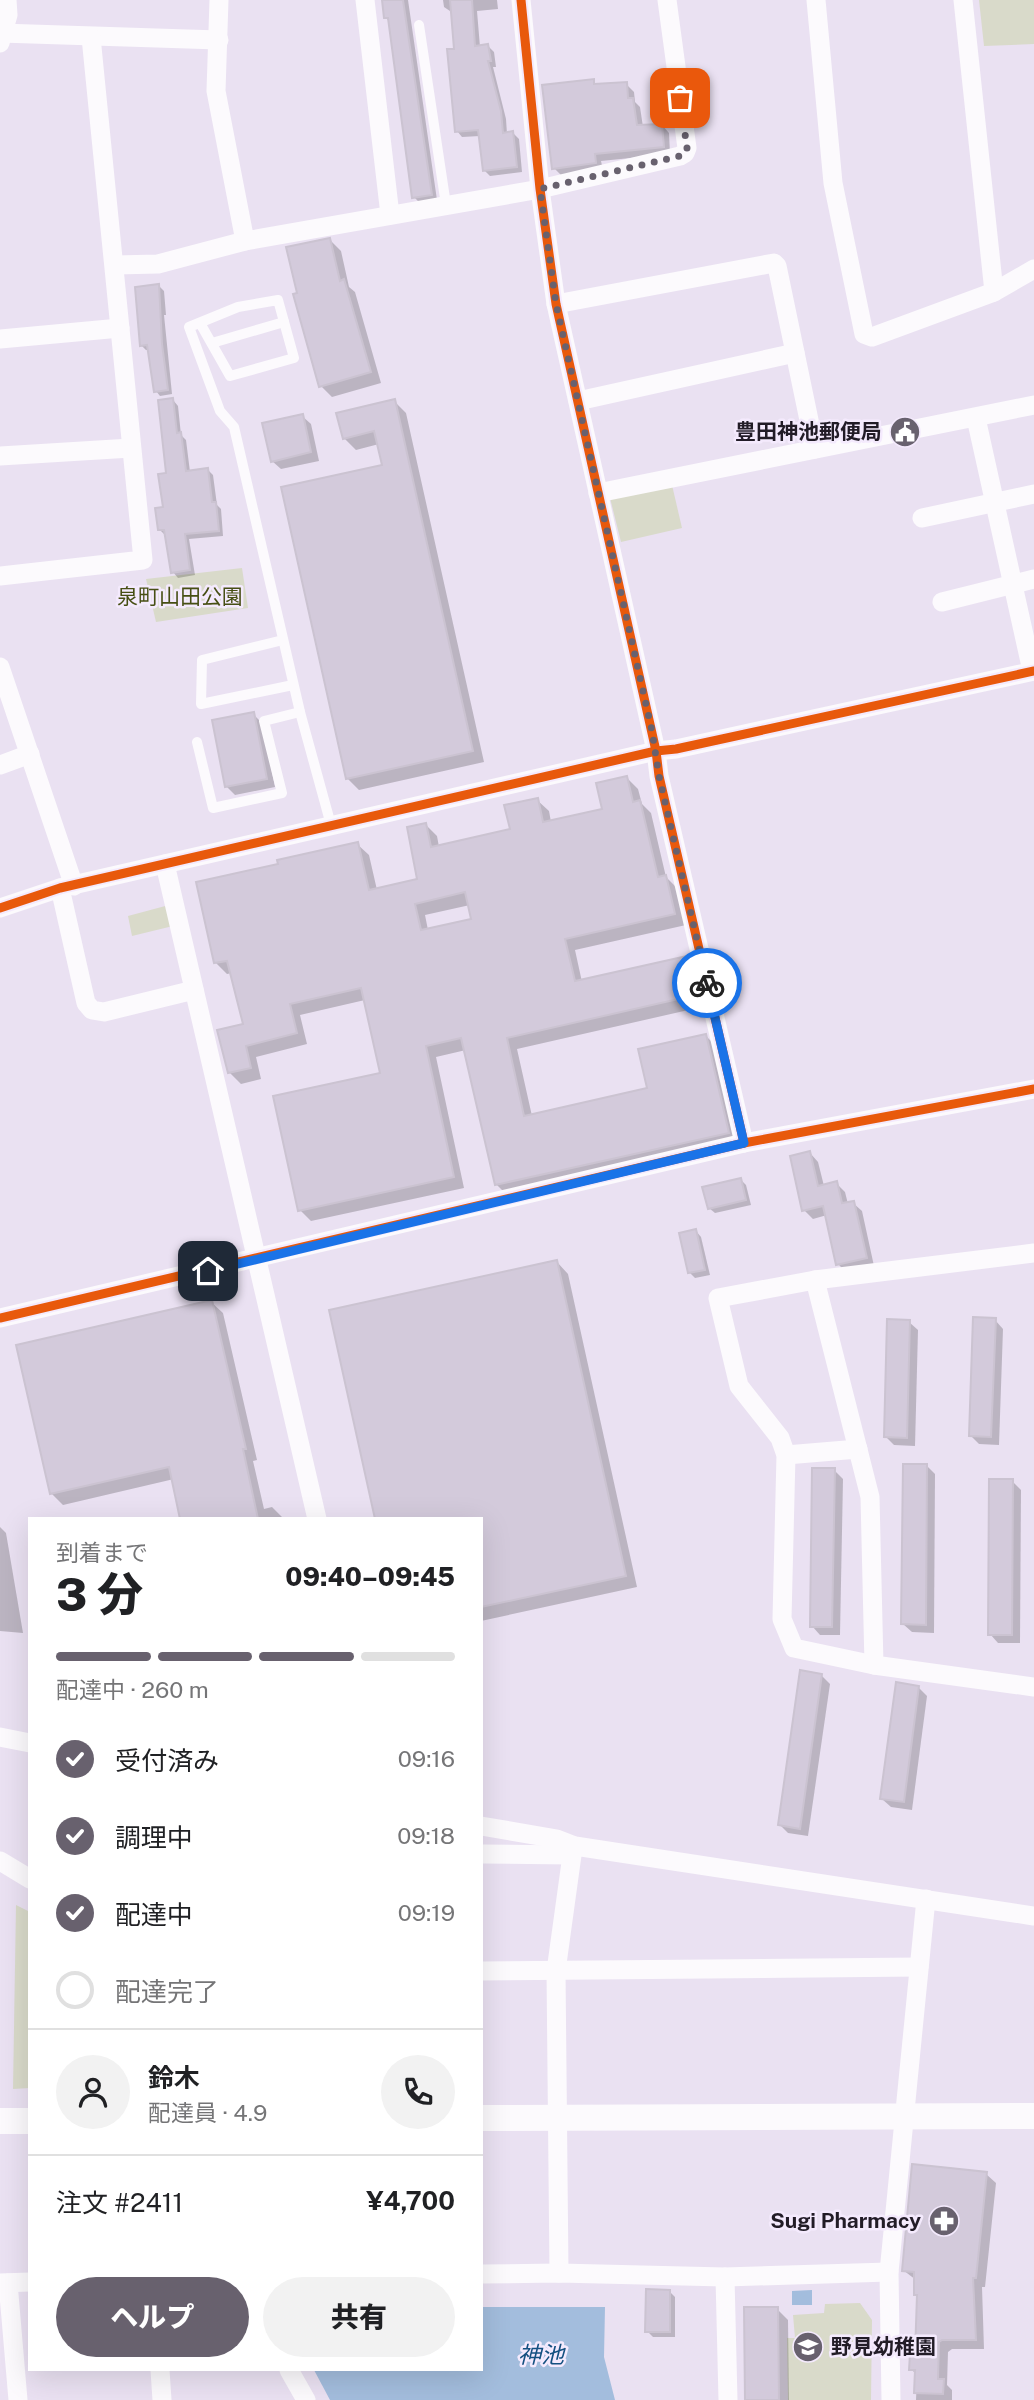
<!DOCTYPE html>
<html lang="ja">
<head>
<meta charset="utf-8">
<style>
  :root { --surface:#fff; --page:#f2f2f2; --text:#202124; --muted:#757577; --line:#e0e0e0; --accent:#68616e }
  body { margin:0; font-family:"Public Sans","Noto Sans JP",sans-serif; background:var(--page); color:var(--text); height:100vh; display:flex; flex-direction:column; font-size:26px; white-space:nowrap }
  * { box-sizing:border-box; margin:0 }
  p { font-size:23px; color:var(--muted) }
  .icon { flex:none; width:38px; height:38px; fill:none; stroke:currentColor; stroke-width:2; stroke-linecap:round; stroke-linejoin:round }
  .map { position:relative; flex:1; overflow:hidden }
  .details { position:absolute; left:28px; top:1517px; width:455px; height:854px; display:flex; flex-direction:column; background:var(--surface); border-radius:0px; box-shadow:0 7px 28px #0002 }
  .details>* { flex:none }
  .pin { position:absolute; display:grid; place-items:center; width:60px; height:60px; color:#fff; margin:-30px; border-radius:14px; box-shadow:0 4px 10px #0006 }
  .courier { position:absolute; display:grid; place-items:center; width:70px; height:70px; margin:-35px; border:5px solid #1a73e8; border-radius:50%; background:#fff; color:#222; box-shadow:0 2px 9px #0007 }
  .overview em { font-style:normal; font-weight:800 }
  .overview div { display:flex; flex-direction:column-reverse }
  .overview { display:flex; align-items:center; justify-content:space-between; height:119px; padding:0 28px }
  h1 { font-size:46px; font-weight:800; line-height:52px }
  .bar { display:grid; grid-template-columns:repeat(4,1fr); gap:10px 7px; align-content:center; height:84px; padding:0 28px }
  .bar i { height:9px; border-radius:5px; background:var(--line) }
  .bar .current { background:var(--accent) }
  .bar p { grid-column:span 4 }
  .line { display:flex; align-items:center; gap:18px; padding:0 28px; border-top:2px solid var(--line) }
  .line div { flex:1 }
  .round { display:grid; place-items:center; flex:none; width:74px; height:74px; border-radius:37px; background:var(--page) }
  ol { padding:0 28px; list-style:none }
  li { display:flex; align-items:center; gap:21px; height:77px }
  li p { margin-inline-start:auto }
  li .icon { padding:7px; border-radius:50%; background:var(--accent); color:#fff; stroke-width:4 }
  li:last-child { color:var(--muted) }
  li i { width:38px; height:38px; border:4px solid var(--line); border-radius:50% }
  .cta { display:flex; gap:14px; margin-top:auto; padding:14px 28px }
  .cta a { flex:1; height:80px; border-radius:42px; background:var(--accent); color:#fff; font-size:28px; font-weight:800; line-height:80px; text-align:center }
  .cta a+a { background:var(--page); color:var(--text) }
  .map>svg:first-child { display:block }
  .green { fill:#d9daca }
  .water { fill:#a3bddd }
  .shadow { fill:#0003; fill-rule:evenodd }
  .building { fill:#d3cadb; stroke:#cbc3d1; stroke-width:2; fill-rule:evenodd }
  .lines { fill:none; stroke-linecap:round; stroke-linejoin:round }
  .lane { stroke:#fcfafd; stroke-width:10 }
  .street { stroke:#fcfafd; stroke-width:19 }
  .secondary { stroke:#fcfafd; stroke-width:26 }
  .cycleway-casing { stroke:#f4eafd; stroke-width:13 }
  .cycleway { stroke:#e8590c; stroke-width:9 }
  .done { stroke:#68616e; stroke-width:7; stroke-dasharray:0 12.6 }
  .route { stroke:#1a73e8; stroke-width:9 }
  .labels { text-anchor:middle; stroke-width:5; stroke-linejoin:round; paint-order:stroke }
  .poi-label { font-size:21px; font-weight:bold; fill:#221c27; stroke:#f4eafd; text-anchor:end }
  .park-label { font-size:21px; fill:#474f14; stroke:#f4eafd }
  .water-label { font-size:23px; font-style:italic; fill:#145081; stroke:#f4eafd }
</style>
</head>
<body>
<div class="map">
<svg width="1034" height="2400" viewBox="0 0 1034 2400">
  <rect width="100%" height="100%" fill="#eae1f2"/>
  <!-- green -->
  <g class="green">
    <polygon points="979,0 1034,0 1034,44 984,46"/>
    <polygon points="672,485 682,528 621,542 610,498"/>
    <polygon points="242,568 248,608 156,622 146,579"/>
    <polygon points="169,905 173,926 132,936 128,916"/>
    <polygon points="16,1905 30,1912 30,2088 13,2089"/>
    <polygon points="860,2303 872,2320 871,2400 788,2400 787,2338 795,2338 793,2315 824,2313 825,2304"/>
  </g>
  <!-- water -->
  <g class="water">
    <polygon points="812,2290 812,2305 792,2305 792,2291"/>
    <polygon points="481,2307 605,2307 604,2357 615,2400 330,2400 314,2370 481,2370"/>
  </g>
  <!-- shadow -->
  <g class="shadow">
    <polygon points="384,0 408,0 437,200 420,203 414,197 390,22 386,18"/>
    <polygon points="443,0 497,0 498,9 477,11 480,47 488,46 494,52 496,67 493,67 506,119 507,134 513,133 519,139 522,172 490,176 484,170 480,136 462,137 457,131 453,13 444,7"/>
    <polygon points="593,81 598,86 626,84 634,92 635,102 640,107 643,127 662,125 669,133 670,154 601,161 603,170 561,175 554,168"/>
    <polygon points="330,240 341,251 349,287 355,292 381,383 332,397 321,386 299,294"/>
    <polygon points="159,286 164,291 166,315 164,315 172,394 160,396 156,391 150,350 146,350 141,345"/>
    <polygon points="173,400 178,406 181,435 186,440 190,472 207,469 213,475 217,505 221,509 223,536 189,539 195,575 178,578 173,572 165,535 160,530 165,508"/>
    <polygon points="394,401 406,413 484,762 359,790 347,778 384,466 379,444 356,450 344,438"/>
    <polygon points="302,416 311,424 319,461 281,469 272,461"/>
    <polygon points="253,714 262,723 275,787 235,795 226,786"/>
    <path d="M627 778 638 789 642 804 651 813 666 877 677 888 686 925 575 950 582 982 687 958 698 970 706 1006 517 1049 532 1116 649 1089 706 1036 717 1047 739 1144 508 1196 496 1184 466 1050 436 1057 464 1188 311 1221 300 1210 382 1074 365 1000 300 1015 307 1044 256 1057 261 1079 241 1084 229 1072 245 1025 232 973 227 974 216 963 280 865 357 844 369 855 377 890 419 881 426 825 437 836 439 847 512 831 537 800 549 811 551 822 604 810ZM470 905 473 920 428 930 425 915Z"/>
    <polygon points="810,1153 818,1162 824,1186 836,1183 845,1192 848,1204 853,1203 862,1211 874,1266 846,1272 838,1264 827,1215 813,1219 804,1210"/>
    <polygon points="741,1180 746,1185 751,1205 715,1213 709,1208"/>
    <polygon points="696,1231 701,1237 710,1275 695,1278 690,1273"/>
    <polygon points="557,1262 568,1274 637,1587 481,1621 481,1519 377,1519"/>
    <polygon points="211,1302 223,1313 257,1460 253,1461 264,1509 272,1507 284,1519 182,1519 174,1479 63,1505 52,1494"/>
    <polygon points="995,1320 1003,1329 999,1445 979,1444 971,1436"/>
    <polygon points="909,1322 918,1330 915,1446 894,1445 886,1437"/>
    <polygon points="927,1466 935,1474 934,1633 912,1632 903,1624"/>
    <polygon points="834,1470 843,1479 840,1635 820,1635 812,1626"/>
    <polygon points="1012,1481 1021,1490 1020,1643 998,1643 990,1634"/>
    <polygon points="0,1527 6,1533 23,1633 0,1631"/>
    <polygon points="821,1675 830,1684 808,1836 788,1833 780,1825"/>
    <polygon points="918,1687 927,1696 912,1810 891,1807 882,1799"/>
    <polygon points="986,2174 996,2183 985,2287 982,2287 984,2349 952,2349 948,2352 947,2385 952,2390 952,2400 916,2400 917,2375 911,2369 917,2356 919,2298 916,2295 916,2280 903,2270"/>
    <polygon points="669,2291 675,2297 675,2337 653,2337 647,2331"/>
    <polygon points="777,2309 788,2320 789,2400 747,2400"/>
  </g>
  <!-- building -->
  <g class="building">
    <polygon points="382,0 403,0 432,195 412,198 388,18 384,18"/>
    <polygon points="450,0 472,0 475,46 488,44 491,61 488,61 501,111 503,133 513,131 517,167 483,171 478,130 455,132 447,49 454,49"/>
    <polygon points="594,79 594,84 627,82 628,98 633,98 637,125 662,124 664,147 595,154 596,163 552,169 542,85"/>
    <polygon points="330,238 340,281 344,279 371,372 319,387 293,294 297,293 286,247"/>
    <polygon points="159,284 162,344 168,390 154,392 147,345 140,346 135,287"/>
    <polygon points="173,398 177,433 181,432 186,471 208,468 212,502 216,502 219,531 185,534 190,570 171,573 164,530 158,530 155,508 163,507 158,474 166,473 158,400"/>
    <polygon points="395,399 473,751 346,779 281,487 382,465 374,431 343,439 336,413"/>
    <polygon points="303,414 311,452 271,462 262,423"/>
    <polygon points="254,712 267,779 225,787 212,720"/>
    <path d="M627 776 633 802 640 800 658 877 666 875 675 914 565 939 575 981 687 956 696 995 507 1038 524 1116 647 1088 638 1049 706 1034 729 1133 495 1185 461 1038 426 1046 454 1177 298 1211 273 1096 380 1073 361 988 290 1004 297 1033 246 1046 251 1068 228 1073 217 1030 243 1024 227 961 214 963 196 882 278 864 277 860 358 842 369 890 417 879 407 827 426 823 431 847 510 829 504 805 538 798 543 822 602 809 596 783ZM465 892 471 919 421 930 415 904Z"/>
    <polygon points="810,1151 818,1186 837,1181 842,1203 854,1201 867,1258 836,1265 823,1206 802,1211 790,1156"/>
    <polygon points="741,1178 746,1200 708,1209 702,1187"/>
    <polygon points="696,1229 705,1270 688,1273 679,1233"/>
    <polygon points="557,1260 626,1576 481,1607 481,1519 375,1519 329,1310"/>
    <polygon points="212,1300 246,1449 243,1449 258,1519 180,1519 169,1467 50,1494 16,1345"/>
    <polygon points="973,1317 996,1318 991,1437 969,1436"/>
    <polygon points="887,1319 910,1320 907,1438 884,1437"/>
    <polygon points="903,1464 927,1464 926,1625 901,1624"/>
    <polygon points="812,1468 835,1468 832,1627 810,1627"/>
    <polygon points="989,1479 1013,1479 1012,1635 988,1635"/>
    <polygon points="800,1670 822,1674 800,1829 778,1825"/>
    <polygon points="896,1682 919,1686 904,1802 880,1799"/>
    <polygon points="912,2164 987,2172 976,2278 973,2278 976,2340 942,2340 939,2342 938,2379 944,2379 943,2394 914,2393 915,2370 909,2370 910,2354 915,2354 917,2295 914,2295 914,2272 902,2271"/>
    <polygon points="646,2289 670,2290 670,2332 645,2332"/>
    <polygon points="744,2307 778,2307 779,2400 745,2400"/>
  </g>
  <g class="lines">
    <!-- lane -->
    <g class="lane">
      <polyline points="419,25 446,205"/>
      <polyline points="200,323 230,376 294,358 278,300 238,307 189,327 220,411 234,427 300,712 331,825"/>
      <polyline points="212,343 284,322"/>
      <polyline points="283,640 202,660 201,704 293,685"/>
      <polyline points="197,742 213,808 282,793 264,721 300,712"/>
    </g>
    <!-- street -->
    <g class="street">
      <polyline points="219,0 216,91 245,241 540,189 680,156 685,153 687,148 667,0"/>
      <polyline points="365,0 390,215"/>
      <polyline points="521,0 540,189 556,304 656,751 659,776 744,1143"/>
      <polyline points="816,0 833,183 864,334 872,337 994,292 1034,269"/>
      <polyline points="963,0 994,292"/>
      <polyline points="0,33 219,40"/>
      <polyline points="0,43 8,15 7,0"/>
      <polyline points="115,265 158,264 245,241"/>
      <polyline points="556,304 774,263 777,266 815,449"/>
      <polyline points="0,339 120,328"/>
      <polyline points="578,401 795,353"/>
      <polyline points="976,418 1032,671"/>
      <polyline points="0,456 131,448"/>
      <polyline points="598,493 1034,405"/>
      <polyline points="922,518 1034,494"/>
      <polyline points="0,576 143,560 91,37"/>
      <polyline points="942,602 1034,579"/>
      <polyline points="0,667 74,886"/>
      <polyline points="0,765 30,754"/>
      <polyline points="165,864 317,1519"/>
      <polyline points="60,888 86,1003 92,1010 104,1012 194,990"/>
      <polyline points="0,908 60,888 656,751 676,749 1034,671"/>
      <polyline points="815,1280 870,1497 874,1665 1034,1687"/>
      <polyline points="0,1318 744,1143 1034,1089"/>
      <polyline points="786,1455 858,1449"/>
      <polyline points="874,1665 794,1648 782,1619 786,1455 780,1438 739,1386 718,1298 815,1280 1034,1253"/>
      <polyline points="0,1737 30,1743"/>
      <polyline points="481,1826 557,1839 575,1846 1034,1916"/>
      <polyline points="481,1854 572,1855"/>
      <polyline points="0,1861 30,1879"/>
      <polyline points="481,1971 919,1967"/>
      <polyline points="559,2273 556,1971 572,1855 575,1846"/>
      <polyline points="481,2274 559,2273 725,2277 889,2272"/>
      <polyline points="725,2277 728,2400"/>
      <polyline points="0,2283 30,2282"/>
      <polyline points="8,2283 18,2400"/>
      <polyline points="160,2370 162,2400"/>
      <polyline points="289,2370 306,2400"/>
      <polyline points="891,2400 889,2272 926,1899"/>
    </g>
    <!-- secondary -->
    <g class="secondary">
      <polyline points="481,2118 1034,2116"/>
      <polyline points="0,2121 30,2121"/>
    </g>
    <!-- cycleway casing -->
    <g class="cycleway-casing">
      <g id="cycleway">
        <polyline points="521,0 540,189 556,304 656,751 659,776 744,1143"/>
        <polyline points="0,908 60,888 656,751 676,749 1034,671"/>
        <polyline points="0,1318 744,1143 1034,1089"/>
      </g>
    </g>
    <!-- cycleway -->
    <use href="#cycleway" class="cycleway"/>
  </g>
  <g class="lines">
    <!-- done -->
    <polyline class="done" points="680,98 687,148 685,153 680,156 540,189 556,304 652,731 659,776 707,983"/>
    <!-- route -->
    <polyline class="route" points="208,1271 744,1143 707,983"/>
  </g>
  <!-- icons -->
  <defs>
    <g id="civic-disc" transform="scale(1.575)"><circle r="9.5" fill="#68616e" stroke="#f4eafd"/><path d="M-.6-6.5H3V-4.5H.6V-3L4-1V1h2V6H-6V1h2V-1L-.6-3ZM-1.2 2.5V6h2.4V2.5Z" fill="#fff"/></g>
    <g id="pharmacy-disc" transform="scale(1.575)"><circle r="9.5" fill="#68616e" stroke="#f4eafd"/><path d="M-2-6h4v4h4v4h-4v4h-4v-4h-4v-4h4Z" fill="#fff"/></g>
    <g id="school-disc" transform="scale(1.575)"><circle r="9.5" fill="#68616e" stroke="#f4eafd"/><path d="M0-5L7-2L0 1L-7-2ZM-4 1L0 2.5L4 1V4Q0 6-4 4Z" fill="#fff"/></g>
  </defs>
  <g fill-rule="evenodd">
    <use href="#civic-disc" x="905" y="432"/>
    <use href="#pharmacy-disc" x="944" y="2221"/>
    <use href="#school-disc" x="808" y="2347"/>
  </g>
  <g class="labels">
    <!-- poi labels -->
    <g class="poi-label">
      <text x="882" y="439">豊田神池郵便局</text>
      <text x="921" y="2228">Sugi Pharmacy</text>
      <text x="831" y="2354" text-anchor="start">野見幼稚園</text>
    </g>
    <!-- park labels -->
    <g class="park-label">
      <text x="180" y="604">泉町山田公園</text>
    </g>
    <!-- water labels -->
    <g class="water-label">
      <text x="541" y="2363">神池</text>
    </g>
  </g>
</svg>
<div class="pin" style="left:680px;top:98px;background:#ea580c"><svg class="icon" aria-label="bag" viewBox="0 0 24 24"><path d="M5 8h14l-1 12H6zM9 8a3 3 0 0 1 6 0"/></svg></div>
<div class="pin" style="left:208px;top:1271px;background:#1f2937"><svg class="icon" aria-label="home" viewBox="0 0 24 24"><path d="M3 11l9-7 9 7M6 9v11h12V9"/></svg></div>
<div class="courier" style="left:707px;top:983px"><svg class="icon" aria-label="bike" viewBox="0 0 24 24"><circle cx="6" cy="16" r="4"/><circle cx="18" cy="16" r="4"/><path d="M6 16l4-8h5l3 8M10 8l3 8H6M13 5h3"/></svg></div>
<section class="details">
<div class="overview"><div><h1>3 分</h1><p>到着まで</p></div><em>09:40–09:45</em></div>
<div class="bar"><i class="current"></i><i class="current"></i><i class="current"></i><i></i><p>配達中 · 260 m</p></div>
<ol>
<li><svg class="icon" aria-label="check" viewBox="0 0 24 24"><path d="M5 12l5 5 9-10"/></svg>受付済み<p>09:16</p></li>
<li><svg class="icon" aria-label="check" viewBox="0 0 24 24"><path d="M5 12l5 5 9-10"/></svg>調理中<p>09:18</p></li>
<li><svg class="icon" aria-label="check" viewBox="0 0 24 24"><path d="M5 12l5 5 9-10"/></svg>配達中<p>09:19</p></li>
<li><i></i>配達完了</li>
</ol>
<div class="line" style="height:126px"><a class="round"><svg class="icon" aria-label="person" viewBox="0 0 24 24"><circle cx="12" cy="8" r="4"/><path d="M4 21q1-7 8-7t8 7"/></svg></a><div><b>鈴木</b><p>配達員 · 4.9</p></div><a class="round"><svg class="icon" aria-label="phone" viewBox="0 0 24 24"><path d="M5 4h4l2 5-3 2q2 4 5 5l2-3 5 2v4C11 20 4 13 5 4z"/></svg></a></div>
<div class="line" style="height:91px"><div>注文 #2411</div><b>¥4,700</b></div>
<div class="cta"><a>ヘルプ</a><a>共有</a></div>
</section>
</div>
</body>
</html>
